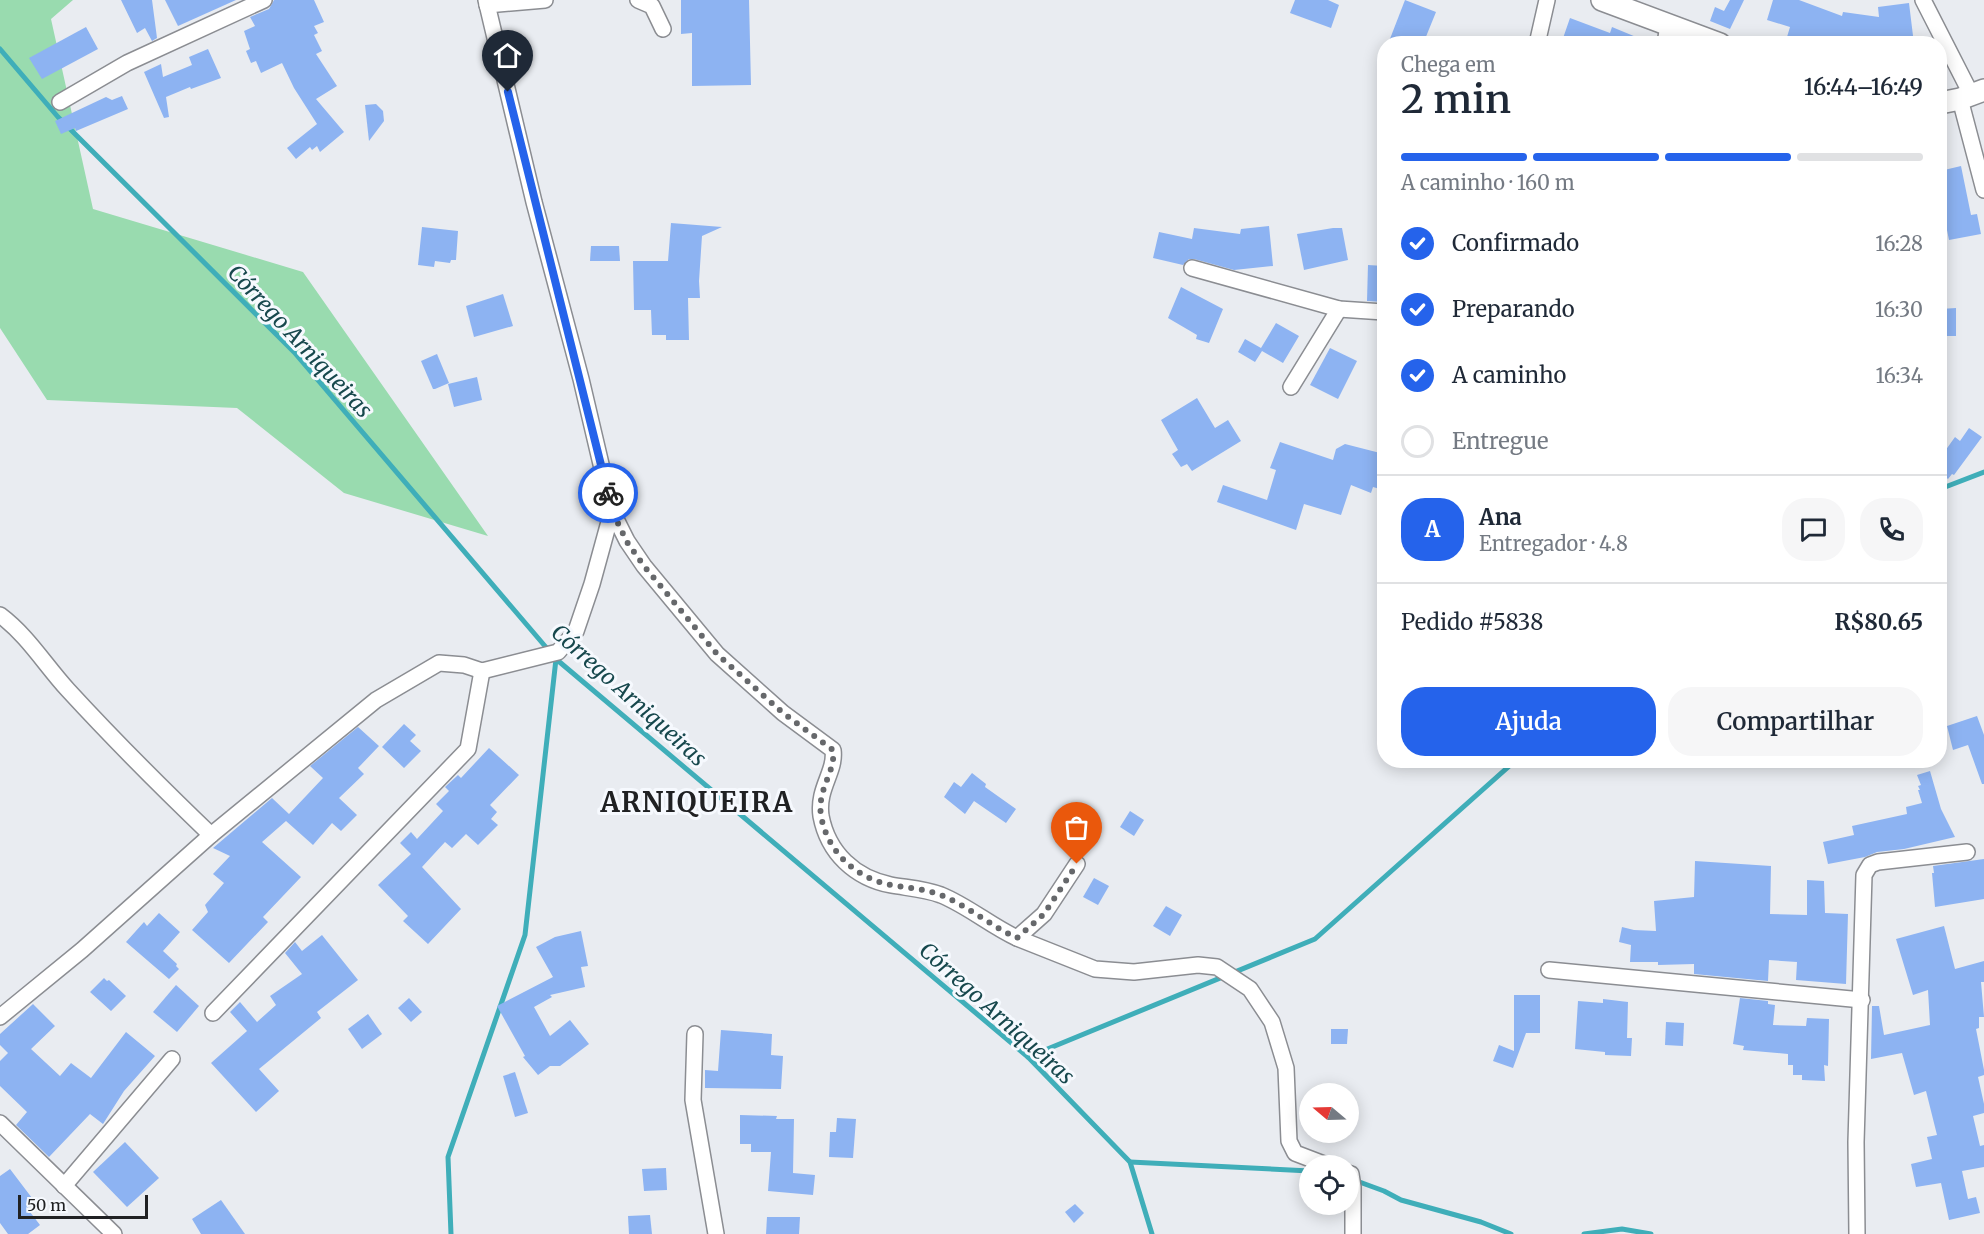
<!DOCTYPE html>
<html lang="pt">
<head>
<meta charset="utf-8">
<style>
  :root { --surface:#fff; --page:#f6f6f7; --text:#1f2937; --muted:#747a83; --line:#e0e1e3; --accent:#2563eb }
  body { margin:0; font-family:Merriweather,serif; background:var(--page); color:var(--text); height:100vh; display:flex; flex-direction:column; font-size:22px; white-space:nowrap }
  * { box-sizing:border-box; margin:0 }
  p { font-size:20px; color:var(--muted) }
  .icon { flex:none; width:33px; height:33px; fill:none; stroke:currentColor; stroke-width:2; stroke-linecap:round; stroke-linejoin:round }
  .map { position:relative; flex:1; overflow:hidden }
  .side { position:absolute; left:1377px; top:36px; width:570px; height:732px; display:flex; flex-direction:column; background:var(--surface); border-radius:24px; box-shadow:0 3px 15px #0003 }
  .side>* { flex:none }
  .needle { width:39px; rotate:289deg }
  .buttons { position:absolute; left:1299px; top:1083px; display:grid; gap:12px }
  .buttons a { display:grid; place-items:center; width:60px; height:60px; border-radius:50%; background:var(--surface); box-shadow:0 3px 15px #0003; font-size:30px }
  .scale { position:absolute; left:18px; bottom:15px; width:130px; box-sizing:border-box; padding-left:6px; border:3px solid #202123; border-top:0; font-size:16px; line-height:21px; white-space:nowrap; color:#202123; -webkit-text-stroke:4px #f6f9fe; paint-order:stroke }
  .pin { position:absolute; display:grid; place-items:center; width:51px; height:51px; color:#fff; margin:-62px -26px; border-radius:50% 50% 50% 0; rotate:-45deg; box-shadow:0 0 6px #0007 }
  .pin .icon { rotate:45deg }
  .courier { position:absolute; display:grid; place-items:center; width:60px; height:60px; margin:-30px; border:4px solid #2563eb; border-radius:50%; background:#fff; color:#222; box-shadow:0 2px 8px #0007 }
  .headline em { font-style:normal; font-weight:600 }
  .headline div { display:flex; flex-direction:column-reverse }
  .headline { display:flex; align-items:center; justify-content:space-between; height:102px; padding:0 24px }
  h1 { font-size:39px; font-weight:600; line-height:45px }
  .bar { display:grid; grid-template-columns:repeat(4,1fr); gap:9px 6px; align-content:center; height:72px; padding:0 24px }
  .bar i { height:8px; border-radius:4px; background:var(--line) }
  .bar .on { background:var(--accent) }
  .bar p { grid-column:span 4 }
  .line { display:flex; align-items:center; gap:15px; padding:0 24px; border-top:2px solid var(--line) }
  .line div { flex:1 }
  .round { display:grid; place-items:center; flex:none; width:63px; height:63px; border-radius:24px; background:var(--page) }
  ol { padding:0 24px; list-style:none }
  li { display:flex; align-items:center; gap:18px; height:66px }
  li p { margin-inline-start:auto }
  li .icon { padding:6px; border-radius:50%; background:var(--accent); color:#fff; stroke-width:4 }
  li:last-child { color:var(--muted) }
  li i { width:33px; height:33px; border:3px solid var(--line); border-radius:50% }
  .primary-button { display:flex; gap:12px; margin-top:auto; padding:12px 24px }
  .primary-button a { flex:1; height:69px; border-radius:24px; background:var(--accent); color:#fff; font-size:24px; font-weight:600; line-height:69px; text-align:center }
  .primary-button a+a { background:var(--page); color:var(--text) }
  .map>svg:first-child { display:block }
  .green { fill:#99dbaf }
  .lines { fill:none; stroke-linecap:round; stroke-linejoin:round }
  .stream { stroke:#3faeb9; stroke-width:5 }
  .building { fill:#8db3f2 }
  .street-casing { stroke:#8b8d92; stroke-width:18 }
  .secondary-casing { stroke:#8b8d92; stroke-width:24 }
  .street { stroke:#fff; stroke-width:15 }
  .secondary { stroke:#fff; stroke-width:21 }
  .done { stroke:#66686b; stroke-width:6; stroke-dasharray:0 10.8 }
  .route { stroke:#2563eb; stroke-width:8 }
  .labels { text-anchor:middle; stroke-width:6; stroke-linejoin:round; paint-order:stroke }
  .water-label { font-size:22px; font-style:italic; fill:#17484d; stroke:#f6f9fe }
  .district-label { font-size:27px; font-weight:bold; letter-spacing:1.5px; fill:#202123; stroke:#f6f9fe }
</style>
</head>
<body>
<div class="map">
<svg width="1984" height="1234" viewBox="0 0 1984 1234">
  <rect width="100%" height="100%" fill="#e9ecf1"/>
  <!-- green -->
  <polygon class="green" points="0,0 73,0 51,19 93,209 303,272 488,536 344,493 237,408 47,400 0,328"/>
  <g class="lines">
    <!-- stream -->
    <g class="stream">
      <polyline points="0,49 58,117 294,352 556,659 1028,1057 1130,1162 1152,1234"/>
      <polyline points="1940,489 1984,472"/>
      <polyline points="1028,1057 1315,939 1516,760"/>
      <polyline points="1130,1162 1310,1171"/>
      <polyline points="1354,1180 1384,1191 1401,1200 1481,1222 1511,1234"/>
      <polyline points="451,1234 448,1157 525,935 556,659"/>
      <polyline points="1584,1234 1622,1229 1651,1234"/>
    </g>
  </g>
  <!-- building -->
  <g class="building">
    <polygon points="121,0 152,0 157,38 152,41 145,28 137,33"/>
    <polygon points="165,0 236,0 178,26"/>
    <polygon points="274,0 314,0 324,22 314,26 318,33 314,35 322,51 316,54 337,86 316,99 344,132 320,152 317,146 312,150 310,147 296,159 287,148 317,124 294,88 282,63 261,73 256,61 251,63 246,51 250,49 244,31 255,26 250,17 269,9"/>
    <polygon points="681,0 749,0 751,85 692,86 692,33 681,34"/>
    <polygon points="1295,0 1328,0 1339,5 1331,28 1290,13"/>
    <polygon points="1405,0 1436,12 1423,44 1388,44"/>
    <polygon points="1730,0 1744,0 1730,29 1710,21 1715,7 1724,11"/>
    <polygon points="1773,0 1799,0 1842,16 1843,12 1879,17 1878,7 1909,3 1914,44 1806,44 1787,37 1790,27 1767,20"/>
    <polygon points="1570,18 1610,33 1612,27 1653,44 1561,44"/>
    <polygon points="86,27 98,49 42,79 29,58"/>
    <polygon points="208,49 221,78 191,89 190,87 166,97 169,117 164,118 144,72 161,64 163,77 192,65 189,57"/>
    <polygon points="122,96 128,109 76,131 75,128 61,134 55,121 106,97 112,100"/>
    <polygon points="376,104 383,111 384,121 369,141 365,105"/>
    <polygon points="1961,166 1971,215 1977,214 1981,234 1949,240 1944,215 1940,216 1940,171"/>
    <polygon points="671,223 722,227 702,236 699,281 700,298 688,298 689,340 666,340 666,335 652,335 651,310 634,310 633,261 668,261"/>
    <polygon points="1269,226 1273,266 1234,270 1194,259 1189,259 1183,265 1153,258 1159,232 1192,239 1194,228 1240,234 1241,229"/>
    <polygon points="422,227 458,231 456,260 451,260 450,263 435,261 434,267 418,265"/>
    <polygon points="1333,228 1342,228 1348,260 1304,270 1297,234"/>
    <polygon points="591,246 619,246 620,261 590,261"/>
    <polygon points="1368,265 1384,266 1384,302 1367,301"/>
    <polygon points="1181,287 1223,309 1209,343 1196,339 1197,335 1168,318"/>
    <polygon points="503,294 513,326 474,337 466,306"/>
    <polygon points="1956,308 1956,336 1940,336 1940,309"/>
    <polygon points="1276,323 1299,336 1283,363 1262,351 1255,362 1238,352 1245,339 1261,348"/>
    <polygon points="1330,348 1357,361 1338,399 1310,385"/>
    <polygon points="437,354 449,383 435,389 433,389 421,361"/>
    <polygon points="477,377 482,400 454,407 448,384"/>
    <polygon points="1197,398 1215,428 1228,420 1241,441 1192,471 1187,464 1181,467 1172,454 1178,450 1161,420"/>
    <polygon points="1969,428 1982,437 1954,475 1952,474 1948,479 1940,472 1940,458 1955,437 1960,441"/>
    <polygon points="1280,442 1333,460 1336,449 1345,444 1384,454 1384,471 1380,489 1373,487 1371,493 1351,485 1341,515 1304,504 1296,530 1217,502 1223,485 1267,500 1276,470 1270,468"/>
    <polygon points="1977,716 1984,735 1984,784 1982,784 1968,745 1953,750 1947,726"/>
    <polygon points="404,724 416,735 410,741 421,751 404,768 382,747"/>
    <polygon points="358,727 379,746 358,768 364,774 339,798 357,815 341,831 332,823 313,845 286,821 262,842 301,877 263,917 268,922 229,963 192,930 208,912 205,905 224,883 213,874 230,856 213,848 272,798 289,814 323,778 310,766"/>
    <polygon points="489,748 519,775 490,805 497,812 491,819 498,825 478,845 466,834 452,848 445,842 422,867 461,909 428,944 403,921 408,916 378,885 411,854 400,843 411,832 417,839 443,811 436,804 449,791 445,787 458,775 461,778"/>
    <polygon points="1930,771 1941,809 1955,837 1904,849 1877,852 1865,857 1828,864 1823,842 1854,835 1852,826 1907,814 1906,807 1922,803 1918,790 1920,790 1918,786 1921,785 1917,775"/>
    <polygon points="972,773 986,784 985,787 1016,809 1006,823 974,801 965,814 944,797 954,782 961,787"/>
    <polygon points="1130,811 1144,820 1134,836 1120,827"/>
    <polygon points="1984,859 1984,899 1935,907 1932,873 1934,873 1933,866"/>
    <polygon points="1695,861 1771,866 1770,914 1807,915 1807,880 1824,881 1825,913 1848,914 1846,984 1796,980 1797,962 1769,960 1768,981 1694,974 1694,964 1658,965 1658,962 1630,962 1631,945 1619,942 1622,927 1634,930 1656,931 1654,901 1694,897"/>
    <polygon points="1094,878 1109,886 1098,905 1083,897"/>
    <polygon points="1166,906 1182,915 1170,936 1153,926"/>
    <polygon points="159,913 180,932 163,951 177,964 176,966 179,969 169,979 126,942 144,922 147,926"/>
    <polygon points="1944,926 1955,969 1984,961 1984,982 1981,982 1984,1017 1979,1017 1979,1028 1976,1029 1984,1070 1984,1075 1978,1077 1984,1104 1984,1113 1973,1116 1980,1146 1984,1145 1984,1167 1962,1171 1968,1199 1976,1197 1980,1213 1949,1220 1941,1183 1916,1187 1911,1164 1932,1159 1927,1137 1937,1135 1926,1091 1914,1095 1902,1053 1871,1059 1872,1006 1879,1006 1884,1035 1930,1025 1928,990 1913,995 1896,939"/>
    <polygon points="581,931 588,966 581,967 585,987 550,995 552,997 534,1007 550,1036 570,1020 589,1044 560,1066 550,1066 538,1075 523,1057 525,1056 497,1006 553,977 536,947 555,937"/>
    <polygon points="322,935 358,980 317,1012 321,1018 259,1069 279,1091 256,1112 211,1063 247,1031 230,1012 240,1002 257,1022 276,1005 270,996 302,974 285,953 295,942 302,951"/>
    <polygon points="104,978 107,981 109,980 126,996 111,1011 90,992"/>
    <polygon points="176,985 199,1006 177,1032 153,1012"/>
    <polygon points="1514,995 1540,995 1540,1033 1526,1033 1513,1068 1493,1061 1499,1045 1514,1051"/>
    <polygon points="409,998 422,1012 411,1022 398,1008"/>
    <polygon points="1740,998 1768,1001 1768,1004 1775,1005 1773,1025 1806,1026 1807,1018 1829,1019 1828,1066 1824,1065 1825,1081 1802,1080 1802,1075 1793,1075 1793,1065 1788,1065 1788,1054 1743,1050 1744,1046 1733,1044"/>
    <polygon points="1603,999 1628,1002 1627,1038 1632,1038 1631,1056 1605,1055 1605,1052 1575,1049 1578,1001 1603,1003"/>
    <polygon points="33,1004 55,1026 31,1049 60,1076 71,1063 91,1078 126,1032 155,1056 124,1091 103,1124 90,1114 49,1157 16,1125 27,1112 0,1086 0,1061 8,1053 0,1045 0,1034"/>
    <polygon points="368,1014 382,1034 362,1049 348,1029"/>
    <polygon points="1666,1022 1684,1023 1683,1046 1665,1045"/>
    <polygon points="1331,1029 1348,1029 1347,1044 1331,1044"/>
    <polygon points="721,1030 772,1034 771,1055 783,1056 781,1089 705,1088 705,1070 718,1071"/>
    <polygon points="515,1072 528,1113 515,1117 503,1076"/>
    <polygon points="740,1115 777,1116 776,1119 794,1119 793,1173 815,1175 813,1195 768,1191 771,1152 751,1152 751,1144 740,1144"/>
    <polygon points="837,1118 856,1119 853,1158 829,1157 830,1132 836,1132"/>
    <polygon points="125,1142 159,1178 127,1207 93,1172"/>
    <polygon points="666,1168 667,1190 644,1191 642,1169"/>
    <polygon points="10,1169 35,1202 27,1208 40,1225 28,1234 8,1234 0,1223 0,1176"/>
    <polygon points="221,1200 245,1234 201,1234 192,1219"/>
    <polygon points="1075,1204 1084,1213 1074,1223 1065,1212"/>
    <polygon points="650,1215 652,1234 629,1234 628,1216"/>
    <polygon points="767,1217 800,1217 799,1234 766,1234"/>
  </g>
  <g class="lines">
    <!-- street casing -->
    <g class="street-casing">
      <g id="street">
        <path d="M486 0 534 202 581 379 612 511 627 541 644 566 717 654 783 713 833 750C836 772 817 788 821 816 828 853 855 878 891 885 908 888 925 889 941 895 968 906 991 926 1017 938L1044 914 1077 864"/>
        <polyline points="638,0 652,6 663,29"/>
        <polyline points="1923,0 1971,94"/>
        <polyline points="487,5 545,0"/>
        <polyline points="1537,44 1547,0"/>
        <polyline points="1665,44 1668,25"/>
        <polyline points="1960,99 1984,190"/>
        <polyline points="60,102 127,63 264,0"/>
        <polyline points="1192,268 1339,309 1384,312"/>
        <polyline points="1291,387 1339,309"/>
        <path d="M0 615C28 636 45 665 68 690 114 740 162 788 211 835"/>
        <polyline points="1017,938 1095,969 1134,972 1198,965 1217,967 1250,989 1272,1022 1286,1068 1289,1141 1295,1153 1329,1166"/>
        <polyline points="1549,970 1862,1000"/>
        <polyline points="213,1013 468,749 482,671"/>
        <polyline points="0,1017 82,950 211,835 376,700 439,663 464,665 482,671 558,652 576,631 592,584 612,511"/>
        <polyline points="695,1034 693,1100 716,1234"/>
        <polyline points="0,1123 114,1234"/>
        <polyline points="1348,1173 1351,1174 1353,1187 1353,1234"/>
        <polyline points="64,1186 172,1059"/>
        <polyline points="1857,1234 1856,1142 1864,875 1870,865 1878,862 1967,852"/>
      </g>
    </g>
    <!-- secondary casing -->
    <g class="secondary-casing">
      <g id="secondary">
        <polyline points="1602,0 1720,44"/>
        <polyline points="1940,103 1960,99 1984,90"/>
      </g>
    </g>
    <!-- street -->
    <use href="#street" class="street"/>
    <!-- secondary -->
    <use href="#secondary" class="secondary"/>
  </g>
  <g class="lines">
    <!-- done -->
    <path class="done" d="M608 493 612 511 627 542 644 566 717 654 783 713 833 750C836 772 817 788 821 816 828 853 856 878 891 885 908 888 925 889 941 895 968 906 991 926 1017 938L1044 914 1077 864"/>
    <!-- route -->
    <polyline class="route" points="508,92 608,493"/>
  </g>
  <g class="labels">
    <!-- water labels -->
    <g class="water-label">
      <text transform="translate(300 341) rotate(47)" y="8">Córrego Arniqueiras</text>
      <text transform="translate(629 695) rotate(42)" y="8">Córrego Arniqueiras</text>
      <text transform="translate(997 1013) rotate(42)" y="8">Córrego Arniqueiras</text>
    </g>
    <!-- district labels -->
    <g class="district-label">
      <text x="697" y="812">ARNIQUEIRA</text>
    </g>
  </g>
</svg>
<div class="buttons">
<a><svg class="needle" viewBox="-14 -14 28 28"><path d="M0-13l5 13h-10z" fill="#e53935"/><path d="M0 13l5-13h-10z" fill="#747a83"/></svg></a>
<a><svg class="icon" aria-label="locate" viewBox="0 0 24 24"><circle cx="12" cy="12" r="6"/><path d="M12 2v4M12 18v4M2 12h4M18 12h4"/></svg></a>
</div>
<div class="scale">50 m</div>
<div class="pin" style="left:1077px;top:864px;background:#ea580c"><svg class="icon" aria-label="bag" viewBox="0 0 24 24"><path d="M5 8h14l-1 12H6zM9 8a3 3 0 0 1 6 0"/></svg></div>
<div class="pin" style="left:508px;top:92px;background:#1f2937"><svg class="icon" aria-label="home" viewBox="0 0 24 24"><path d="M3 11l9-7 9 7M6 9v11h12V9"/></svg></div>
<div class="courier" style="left:608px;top:493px"><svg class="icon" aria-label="bike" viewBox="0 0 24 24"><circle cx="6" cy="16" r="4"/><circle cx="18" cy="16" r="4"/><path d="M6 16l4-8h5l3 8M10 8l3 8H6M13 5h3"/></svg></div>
<section class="side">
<div class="headline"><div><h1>2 min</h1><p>Chega em</p></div><em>16:44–16:49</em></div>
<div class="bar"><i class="on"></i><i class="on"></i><i class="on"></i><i></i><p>A caminho · 160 m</p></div>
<ol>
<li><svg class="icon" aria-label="check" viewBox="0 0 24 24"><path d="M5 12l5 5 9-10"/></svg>Confirmado<p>16:28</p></li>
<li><svg class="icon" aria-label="check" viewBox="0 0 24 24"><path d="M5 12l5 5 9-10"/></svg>Preparando<p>16:30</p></li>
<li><svg class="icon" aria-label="check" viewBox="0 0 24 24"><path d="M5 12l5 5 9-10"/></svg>A caminho<p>16:34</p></li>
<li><i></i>Entregue</li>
</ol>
<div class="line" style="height:108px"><b class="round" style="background:var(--accent);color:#fff">A</b><div><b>Ana</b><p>Entregador · 4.8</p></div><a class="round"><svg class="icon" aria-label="chat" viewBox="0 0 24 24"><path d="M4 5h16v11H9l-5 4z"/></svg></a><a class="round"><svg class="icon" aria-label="phone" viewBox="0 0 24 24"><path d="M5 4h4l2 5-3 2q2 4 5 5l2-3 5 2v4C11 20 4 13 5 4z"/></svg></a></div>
<div class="line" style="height:78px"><div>Pedido #5838</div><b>R$80.65</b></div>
<div class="primary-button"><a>Ajuda</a><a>Compartilhar</a></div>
</section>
</div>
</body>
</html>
